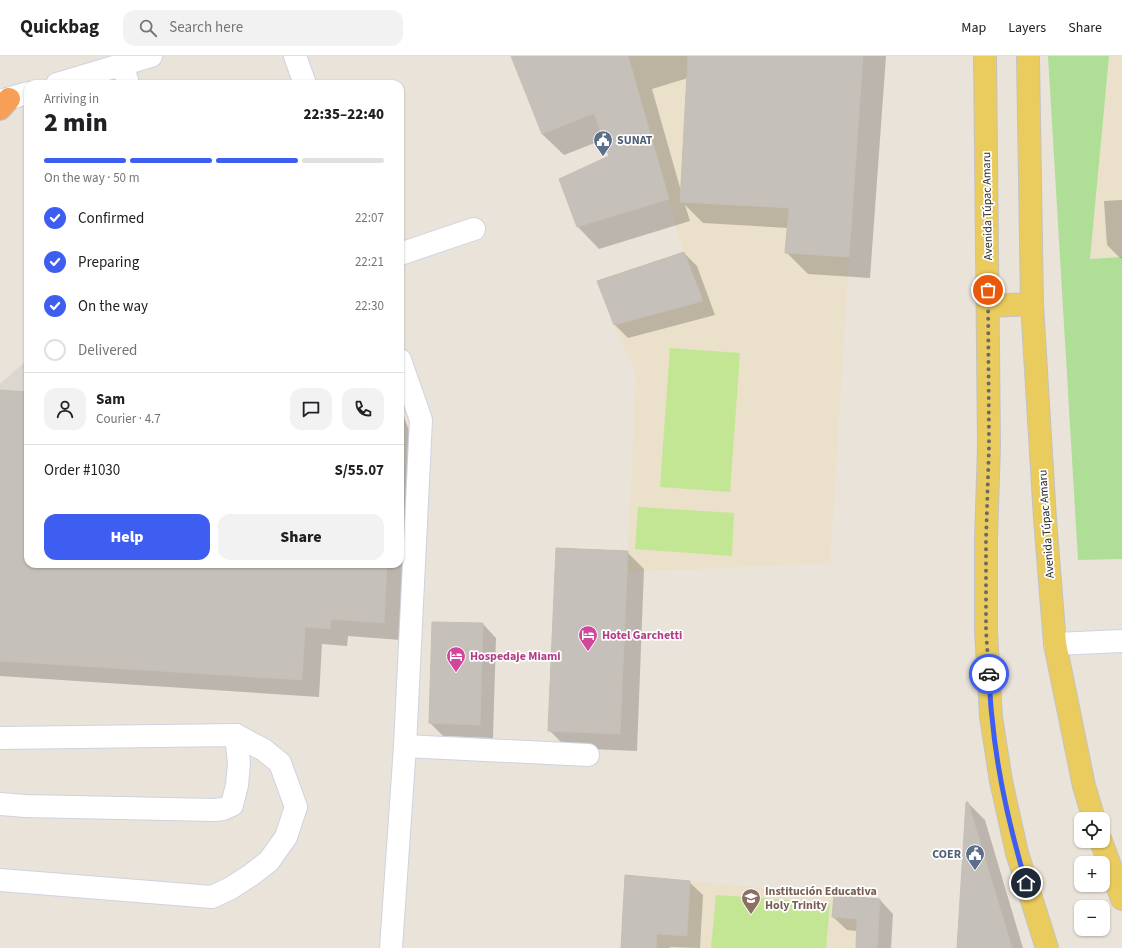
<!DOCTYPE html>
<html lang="en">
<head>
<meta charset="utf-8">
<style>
  :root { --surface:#fff; --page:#f2f2f2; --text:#202124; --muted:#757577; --line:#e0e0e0; --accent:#3e5ef2 }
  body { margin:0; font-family:"Source Sans 3",sans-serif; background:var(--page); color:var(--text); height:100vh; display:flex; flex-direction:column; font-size:15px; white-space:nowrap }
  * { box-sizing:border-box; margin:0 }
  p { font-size:13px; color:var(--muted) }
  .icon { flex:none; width:22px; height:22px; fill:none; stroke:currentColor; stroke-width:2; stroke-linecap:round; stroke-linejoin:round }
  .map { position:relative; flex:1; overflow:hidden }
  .sheet { position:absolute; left:24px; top:24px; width:380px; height:488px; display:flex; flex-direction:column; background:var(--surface); border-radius:12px; box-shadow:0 1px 3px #0004 }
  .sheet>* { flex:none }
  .tools { position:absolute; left:1074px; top:756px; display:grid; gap:8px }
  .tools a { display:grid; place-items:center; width:36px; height:36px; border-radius:8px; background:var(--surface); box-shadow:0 1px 3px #0004; font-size:20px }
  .pin { position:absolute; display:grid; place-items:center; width:34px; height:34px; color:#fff; margin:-17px; border:2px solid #fff; border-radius:50%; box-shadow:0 1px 4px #0007 }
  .courier { position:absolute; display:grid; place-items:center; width:40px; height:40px; margin:-20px; border:3px solid #3e5ef2; border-radius:50%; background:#fff; color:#222; box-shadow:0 1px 5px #0007 }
  .overview em { font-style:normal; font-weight:800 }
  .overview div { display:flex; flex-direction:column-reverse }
  .overview { display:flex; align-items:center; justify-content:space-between; height:68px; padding:0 20px }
  h1 { font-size:26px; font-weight:800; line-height:30px }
  .bar { display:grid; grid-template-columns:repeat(4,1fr); gap:6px 4px; align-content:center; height:48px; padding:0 20px }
  .bar i { height:5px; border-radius:3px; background:var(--line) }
  .bar .active { background:var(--accent) }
  .bar p { grid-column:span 4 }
  .line { display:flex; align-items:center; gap:10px; padding:0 20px; border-top:1px solid var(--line) }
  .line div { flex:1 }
  .round { display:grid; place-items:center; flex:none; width:42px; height:42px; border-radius:12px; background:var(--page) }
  ol { padding:0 20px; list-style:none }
  li { display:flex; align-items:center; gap:12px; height:44px }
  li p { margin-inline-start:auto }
  li .icon { padding:4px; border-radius:50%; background:var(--accent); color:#fff; stroke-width:4 }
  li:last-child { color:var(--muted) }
  li i { width:22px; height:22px; border:2px solid var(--line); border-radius:50% }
  .action { display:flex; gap:8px; margin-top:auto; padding:8px 20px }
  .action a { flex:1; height:46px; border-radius:12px; background:var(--accent); color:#fff; font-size:16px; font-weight:800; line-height:46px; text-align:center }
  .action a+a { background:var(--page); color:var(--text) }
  header { display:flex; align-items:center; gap:24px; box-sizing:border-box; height:56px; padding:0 20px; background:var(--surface); border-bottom:1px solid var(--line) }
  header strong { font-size:19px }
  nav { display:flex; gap:22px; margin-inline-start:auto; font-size:14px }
  .search { width:280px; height:36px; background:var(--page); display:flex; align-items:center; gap:10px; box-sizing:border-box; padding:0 14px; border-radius:12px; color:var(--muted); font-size:15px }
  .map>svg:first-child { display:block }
  .education { fill:#ebe0c9 }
  .green { fill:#afdf97 }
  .pitch { fill:#c2e693 }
  .plaza { fill:#dad6d0 }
  .shadow { fill:#0003; fill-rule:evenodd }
  .building { fill:#c5c0b9; stroke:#c5bfb3 }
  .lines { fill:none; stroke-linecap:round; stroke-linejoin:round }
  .minor-casing { stroke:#cfd2e0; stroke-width:24 }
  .major-casing { stroke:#c3c3c3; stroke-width:24 }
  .highway-casing { stroke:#c3c3c3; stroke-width:24 }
  .minor { stroke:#fff; stroke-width:22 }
  .major { stroke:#eacb5e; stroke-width:22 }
  .highway { stroke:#f79e57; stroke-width:22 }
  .done { stroke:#6c6966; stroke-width:4; stroke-dasharray:0 7.2 }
  .route { stroke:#3e5ef2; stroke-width:5 }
  .labels { text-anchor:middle; stroke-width:3.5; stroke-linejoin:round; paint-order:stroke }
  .service-label { font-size:12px; font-weight:bold; fill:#4e5e75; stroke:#fff; text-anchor:start }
  .street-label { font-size:12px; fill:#282828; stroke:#fff }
  .hotel-label { font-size:12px; font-weight:bold; fill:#b23c85; stroke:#fff; text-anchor:start }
  .education-label { font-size:12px; font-weight:bold; fill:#785e54; stroke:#fff; text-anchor:start }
</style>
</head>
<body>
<header>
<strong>Quickbag</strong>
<div class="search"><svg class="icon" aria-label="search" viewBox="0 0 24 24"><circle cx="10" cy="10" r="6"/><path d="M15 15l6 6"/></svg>Search here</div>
<nav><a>Map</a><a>Layers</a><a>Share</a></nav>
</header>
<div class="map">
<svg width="1122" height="892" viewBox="0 0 1122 892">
  <rect width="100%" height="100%" fill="#eae3d9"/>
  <!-- education -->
  <g class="education">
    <polygon points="627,0 863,0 849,201 830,507 627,516 636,318 614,269 703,245 681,188"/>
    <polygon points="1109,0 1122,0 1122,201 1090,203"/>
    <polygon points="625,819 880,843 877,892 621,892"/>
  </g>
  <!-- green -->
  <polygon class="green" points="1048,0 1109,0 1090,203 1122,201 1122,503 1078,504"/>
  <!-- pitch -->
  <g class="pitch">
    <polygon points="670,292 740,297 730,436 660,431"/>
    <polygon points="638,451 734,457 732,500 635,493"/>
    <polygon points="716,839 830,847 826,892 711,892"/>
  </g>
  <!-- plaza -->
  <polygon class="plaza" points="28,303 28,336 0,334 0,328"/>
  <!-- shadow -->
  <g class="shadow">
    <path d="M513 0H886L870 222 808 218 786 196 788 172 703 167 685 149 690 165 599 193 578 171 560 124 611 100 605 83 564 99 542 78ZM688 22 681 135 652 33Z"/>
    <polygon points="1122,144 1122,202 1120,202 1107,189 1104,145"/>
    <polygon points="684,197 697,210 715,259 628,282 615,269 598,225"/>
    <polygon points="0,335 28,337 28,508 400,508 400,351 412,382 401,584 348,580 347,590 322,588 319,641 0,620"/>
    <polygon points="627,496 644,513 637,695 567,692 549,674"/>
    <polygon points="483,568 496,582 493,682 443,680 430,667"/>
    <polygon points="968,747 985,764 1023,892 958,892"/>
    <polygon points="689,826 703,839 700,892 670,891 670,892 622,892"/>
    <polygon points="880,844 893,858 891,892 857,892 857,875 847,874 833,861"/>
  </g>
  <!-- building -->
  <g class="building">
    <polygon points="511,0 628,0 669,143 577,171 559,123 609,100 594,57 542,78"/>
    <polygon points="688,0 863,0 849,201 785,197 789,152 680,146"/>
    <polygon points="684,196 703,245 614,269 597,225"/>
    <polygon points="0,334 28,336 28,508 387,508 384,567 331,563 330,573 305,571 302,624 0,605"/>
    <polygon points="556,492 628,495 620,678 548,675"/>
    <polygon points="432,566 483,567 480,669 429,667"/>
    <polygon points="966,746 968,746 1012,892 957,892"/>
    <polygon points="625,819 690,825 687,880 657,878 656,892 621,892"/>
    <polygon points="834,839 880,843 877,892 856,892 857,863 832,861"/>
  </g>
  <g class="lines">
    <!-- minor casing -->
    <g class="minor-casing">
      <g id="minor">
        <polyline points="295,0 305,28"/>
        <polyline points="123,9 128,28"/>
        <polyline points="57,28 151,0"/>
        <polyline points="0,45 28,37"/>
        <polyline points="400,198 474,173"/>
        <polyline points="1055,588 1122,585"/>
        <polyline points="0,682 236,679 239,707 237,729 232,749 223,753 215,754 25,750 0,748"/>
        <polyline points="405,690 588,699"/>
        <polyline points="0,824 212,841 231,832 251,819 269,805 286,781 296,751 280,707 264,694 236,679"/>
        <polyline points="391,892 405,690 421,364 400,304"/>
      </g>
    </g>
    <!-- major casing -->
    <g class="major-casing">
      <g id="major">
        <polyline points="985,0 989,390 986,484 986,575 991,661 1001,725 1017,797 1047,892"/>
        <polyline points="1028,0 1032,248 1045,463 1055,588 1084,730 1094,763"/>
        <polyline points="988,250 1032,248"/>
        <polyline points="1101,785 1122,843"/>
      </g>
    </g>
    <!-- highway casing -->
    <g class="highway-casing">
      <polyline id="highway" points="0,53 9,43"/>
    </g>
    <!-- minor -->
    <use href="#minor" class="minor"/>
    <!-- major -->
    <use href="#major" class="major"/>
    <!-- highway -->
    <use href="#highway" class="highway"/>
  </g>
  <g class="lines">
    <!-- done -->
    <polyline class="done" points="988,234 989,390 986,484 986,575 989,618"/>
    <!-- route -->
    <path class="route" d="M989 618C990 632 990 647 992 661 997 717 1010 773 1026 827"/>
  </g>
  <!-- icons -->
  <defs>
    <g id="civic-pin" transform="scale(1)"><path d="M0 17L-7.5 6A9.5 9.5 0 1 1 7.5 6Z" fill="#5c6f8a" stroke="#fff"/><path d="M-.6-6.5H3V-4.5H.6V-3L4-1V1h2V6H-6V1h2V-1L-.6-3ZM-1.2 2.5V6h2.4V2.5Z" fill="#fff"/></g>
    <g id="hotel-pin" transform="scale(1)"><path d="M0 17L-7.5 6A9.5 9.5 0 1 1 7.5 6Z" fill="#d1479c" stroke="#fff"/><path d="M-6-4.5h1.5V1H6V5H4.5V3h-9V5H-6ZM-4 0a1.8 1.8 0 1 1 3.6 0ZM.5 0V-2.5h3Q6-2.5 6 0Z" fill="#fff"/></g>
    <g id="school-pin" transform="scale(1)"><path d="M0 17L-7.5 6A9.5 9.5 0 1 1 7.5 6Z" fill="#8d6e63" stroke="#fff"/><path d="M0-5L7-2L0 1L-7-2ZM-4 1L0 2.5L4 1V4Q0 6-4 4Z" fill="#fff"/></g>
  </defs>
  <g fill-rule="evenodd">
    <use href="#civic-pin" x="603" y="84"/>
    <use href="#hotel-pin" x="588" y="579"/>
    <use href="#hotel-pin" x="456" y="600"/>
    <use href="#civic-pin" x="975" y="798"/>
    <use href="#school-pin" x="751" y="842"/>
  </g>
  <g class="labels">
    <!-- service labels -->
    <g class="service-label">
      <text x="617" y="88">SUNAT</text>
      <text x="961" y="802" text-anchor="end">COER</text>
    </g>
    <!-- street labels -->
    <g class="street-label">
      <text transform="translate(987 150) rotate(-91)" y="4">Avenida Túpac Amaru</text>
      <text transform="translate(1046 468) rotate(-94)" y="4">Avenida Túpac Amaru</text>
    </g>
    <!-- hotel labels -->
    <g class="hotel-label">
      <text x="602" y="583">Hotel Garchetti</text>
      <text x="470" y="604">Hospedaje Miami</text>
    </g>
    <!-- education labels -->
    <g class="education-label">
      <text x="765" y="839">Institución Educativa<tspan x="765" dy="14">Holy Trinity</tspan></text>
    </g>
  </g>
</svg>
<div class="tools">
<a><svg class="icon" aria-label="locate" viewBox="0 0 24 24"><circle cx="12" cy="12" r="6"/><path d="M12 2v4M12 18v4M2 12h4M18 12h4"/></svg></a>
<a>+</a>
<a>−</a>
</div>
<div class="pin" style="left:988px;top:234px;background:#ea580c"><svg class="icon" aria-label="bag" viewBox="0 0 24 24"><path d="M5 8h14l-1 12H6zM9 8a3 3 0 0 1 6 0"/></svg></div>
<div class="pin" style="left:1026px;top:827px;background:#1f2937"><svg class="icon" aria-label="home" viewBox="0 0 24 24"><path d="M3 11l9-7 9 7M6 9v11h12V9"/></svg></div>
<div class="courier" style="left:989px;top:618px"><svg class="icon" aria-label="car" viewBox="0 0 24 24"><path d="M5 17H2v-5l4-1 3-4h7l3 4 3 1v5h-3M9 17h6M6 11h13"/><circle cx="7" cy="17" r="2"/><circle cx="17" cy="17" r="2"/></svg></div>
<section class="sheet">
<div class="overview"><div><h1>2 min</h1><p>Arriving in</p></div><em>22:35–22:40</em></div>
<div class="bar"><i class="active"></i><i class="active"></i><i class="active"></i><i></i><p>On the way · 50 m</p></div>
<ol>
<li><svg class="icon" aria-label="check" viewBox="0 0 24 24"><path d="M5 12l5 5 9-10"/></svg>Confirmed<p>22:07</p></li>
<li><svg class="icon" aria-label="check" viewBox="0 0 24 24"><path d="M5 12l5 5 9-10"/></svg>Preparing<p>22:21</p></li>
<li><svg class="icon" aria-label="check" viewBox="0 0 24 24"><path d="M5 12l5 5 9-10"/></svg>On the way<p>22:30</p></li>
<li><i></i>Delivered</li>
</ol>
<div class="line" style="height:72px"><a class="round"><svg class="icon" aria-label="person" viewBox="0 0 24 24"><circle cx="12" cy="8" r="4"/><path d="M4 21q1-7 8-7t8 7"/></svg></a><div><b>Sam</b><p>Courier · 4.7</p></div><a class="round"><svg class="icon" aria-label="chat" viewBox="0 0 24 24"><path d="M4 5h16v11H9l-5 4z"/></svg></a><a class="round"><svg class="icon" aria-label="phone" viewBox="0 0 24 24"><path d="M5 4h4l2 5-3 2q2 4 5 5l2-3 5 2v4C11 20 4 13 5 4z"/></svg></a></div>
<div class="line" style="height:52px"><div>Order #1030</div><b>S/55.07</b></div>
<div class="action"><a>Help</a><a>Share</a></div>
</section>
</div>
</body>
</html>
